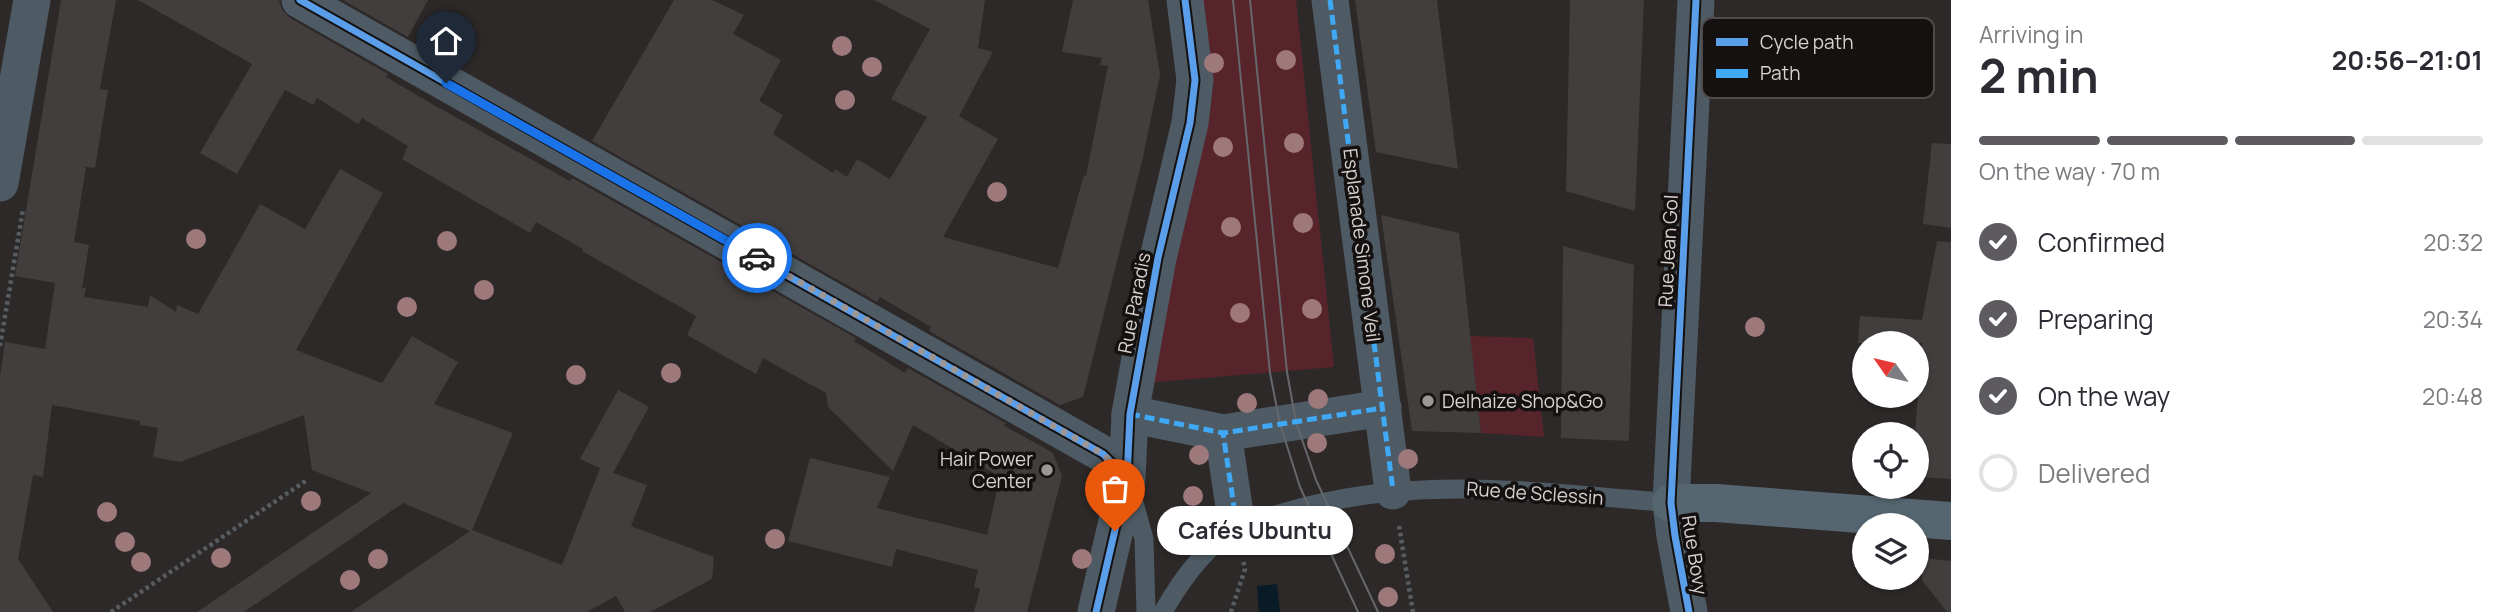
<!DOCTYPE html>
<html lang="en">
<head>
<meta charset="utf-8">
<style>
  :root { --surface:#fff; --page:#f2f2f3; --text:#2b2b33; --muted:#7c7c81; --line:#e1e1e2; --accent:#5e5b60 }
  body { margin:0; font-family:Manrope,sans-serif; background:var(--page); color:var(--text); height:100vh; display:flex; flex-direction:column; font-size:26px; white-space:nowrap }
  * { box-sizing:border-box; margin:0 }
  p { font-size:23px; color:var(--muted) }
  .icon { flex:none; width:38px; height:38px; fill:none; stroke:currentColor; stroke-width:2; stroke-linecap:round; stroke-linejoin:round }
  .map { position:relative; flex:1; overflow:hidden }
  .side { display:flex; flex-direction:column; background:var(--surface); width:560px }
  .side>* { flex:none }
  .needle { width:46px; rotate:304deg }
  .buttons { position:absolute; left:1852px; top:331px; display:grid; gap:14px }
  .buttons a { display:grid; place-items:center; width:77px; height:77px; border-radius:50%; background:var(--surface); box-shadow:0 2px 5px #0004; font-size:35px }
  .pin { position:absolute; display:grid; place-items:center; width:60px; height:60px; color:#fff; margin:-72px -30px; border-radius:50% 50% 50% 0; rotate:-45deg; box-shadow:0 0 7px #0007 }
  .pin .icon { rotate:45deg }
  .courier { position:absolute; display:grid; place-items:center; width:70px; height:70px; margin:-35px; border:5px solid #1a73e8; border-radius:50%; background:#fff; color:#222; box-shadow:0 2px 9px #0007 }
  .bubble { position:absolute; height:49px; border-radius:24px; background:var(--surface); box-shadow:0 2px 5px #0004; font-size:23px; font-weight:700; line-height:49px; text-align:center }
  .headline em { font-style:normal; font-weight:700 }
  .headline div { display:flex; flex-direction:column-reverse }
  .headline { display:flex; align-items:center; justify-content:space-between; height:119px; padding:0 28px }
  h1 { font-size:46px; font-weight:700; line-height:52px }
  .bar { display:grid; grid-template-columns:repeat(4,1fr); gap:10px 7px; align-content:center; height:84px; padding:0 28px }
  .bar i { height:9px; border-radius:5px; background:var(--line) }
  .bar .on { background:var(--accent) }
  .bar p { grid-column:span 4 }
  ol { padding:0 28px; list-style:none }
  li { display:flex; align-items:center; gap:21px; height:77px }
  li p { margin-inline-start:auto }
  li .icon { padding:7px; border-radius:50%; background:var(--accent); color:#fff; stroke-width:4 }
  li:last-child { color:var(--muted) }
  li i { width:38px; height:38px; border:4px solid var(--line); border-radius:50% }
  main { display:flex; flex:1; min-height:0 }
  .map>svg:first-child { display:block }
  .green { fill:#58242c }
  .water { fill:#091b26 }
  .building { fill:#423e3e }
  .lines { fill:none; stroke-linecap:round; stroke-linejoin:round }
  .path { stroke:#575d62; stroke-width:4.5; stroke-dasharray:3.5 3.5; stroke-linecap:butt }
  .lane { stroke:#4e5b64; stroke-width:19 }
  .street { stroke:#4e5b64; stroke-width:37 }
  .secondary { stroke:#556670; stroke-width:38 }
  .tram { stroke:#64686c; stroke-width:2 }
  .quiet { stroke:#3fa9f5; stroke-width:5; stroke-dasharray:10 5; stroke-linecap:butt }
  .cycleway-casing { stroke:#151111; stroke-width:11 }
  .cycleway { stroke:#5a9eea; stroke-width:7 }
  .tree { fill:#9e797c }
  .done { stroke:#9c9696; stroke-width:7; stroke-dasharray:0 12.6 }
  .route { stroke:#1a73e8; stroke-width:9 }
  .poi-dot { fill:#9c9696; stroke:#151111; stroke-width:2.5 }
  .labels { text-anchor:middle; stroke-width:7; stroke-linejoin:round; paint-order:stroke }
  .street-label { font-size:19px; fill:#d7d1d1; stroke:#151111 }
  .poi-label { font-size:19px; fill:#d7d1d1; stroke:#151111; text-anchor:start }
  .key { fill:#151111; stroke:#4f4b4b; stroke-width:2 }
  .key-label { font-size:19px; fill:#d7d1d1 }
</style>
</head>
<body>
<main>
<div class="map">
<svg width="1951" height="612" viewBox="0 0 1951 612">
  <rect width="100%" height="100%" fill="#2e2929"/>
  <!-- green -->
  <g class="green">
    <polygon points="1185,0 1296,0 1334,367 1134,384 1158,258"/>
    <polygon points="1470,336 1533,338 1544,437 1481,433"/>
  </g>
  <!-- water -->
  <polygon class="water" points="1277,584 1280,612 1259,612 1257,586"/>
  <!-- building -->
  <g class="building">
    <polygon points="61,0 116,0 100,89 108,90 95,168 86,167 74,242 89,245 82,288 86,288 84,297 148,307 150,295 176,312 177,305 198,314 260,204 305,229 340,169 383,193 296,350 382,383 412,336 458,362 434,404 513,433 472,530 562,565 600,468 580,459 618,390 649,407 613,473 647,485 631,526 714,557 712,579 650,612 625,612 616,596 587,612 351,612 470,531 403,503 244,612 197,612 371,493 312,470 304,415 180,462 153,457 158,428 140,425 140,421 52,405 43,477 33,475 18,559 53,612 0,612 0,377 5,342 45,349 55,283 15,276"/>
    <polygon points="138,0 279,0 282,10 290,18 388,74 386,77 432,104 570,181 572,178 856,338 854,341 905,373 908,368 1007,424 1003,425 1053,453 1062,476 1027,612 974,612 980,589 974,587 978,570 896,549 892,567 788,541 810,458 890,477 877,508 987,535 1000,477 913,425 893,471 828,407 826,393 763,358 756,374 687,335 696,316 582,251 583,249 536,222 530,233 402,159 408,146 362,118 358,124 317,98 313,105 285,90 237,174 200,153 252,64"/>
    <polygon points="343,0 428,0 408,37"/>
    <polygon points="674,0 712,0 744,15 733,34 781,60 759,101 783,115 773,134 833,173 835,169 847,177 857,159 890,179 927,117 891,99 930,29 874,0 985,0 978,48 993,52 959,116 998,139 943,237 1058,268 1084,175 1086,176 1108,66 1100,65 1102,58 1062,52 1073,0 1148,0 1160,75 1143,157 1083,397 1060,405 929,331 931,327 880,297 877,302 592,141"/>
    <polygon points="1355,0 1437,0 1458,169 1376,152"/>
    <polygon points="1570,0 1644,0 1635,211 1566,191"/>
    <polygon points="1932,143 1951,144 1951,228 1923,224"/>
    <polygon points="1381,215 1459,233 1481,433 1412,431"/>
    <polygon points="1937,241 1951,242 1951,479 1916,477 1915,434 1922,343 1858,343 1860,316 1922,320"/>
    <polygon points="1563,246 1634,265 1629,441 1561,438"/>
    <polygon points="1923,558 1951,561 1951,612 1947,612 1922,580"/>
  </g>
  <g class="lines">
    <!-- path -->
    <g class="path">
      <polyline points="0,346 23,209"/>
      <polyline points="1399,526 1413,612"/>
      <polyline points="111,612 307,480"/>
      <polyline points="1231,612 1245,569 1243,559"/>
    </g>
    <!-- lane -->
    <g class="lane">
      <polyline points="1131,492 1144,539 1146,612"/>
      <path d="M1163 612C1181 580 1204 548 1235 529 1249 520 1270 517 1286 512 1413 474 1541 492 1671 503"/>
    </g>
    <!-- street -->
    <g class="street">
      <polyline points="300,0 1103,454 1127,478"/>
      <polyline points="1330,0 1393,491"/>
      <polyline points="0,183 32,0"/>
      <polyline points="1130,414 1223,433"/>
      <polyline points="1237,527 1223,433 1383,408"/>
      <polyline points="1096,612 1127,478 1130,414 1158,258 1190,123 1195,80 1185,0"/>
      <polyline points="1689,612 1675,536 1671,503 1696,0"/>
    </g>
    <!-- secondary -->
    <polyline class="secondary" points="1671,503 1716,503 1951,521"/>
    <!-- tram -->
    <g class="tram">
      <polyline points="1233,0 1270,373 1280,424 1300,487 1358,612"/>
      <polyline points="1250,0 1287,372 1296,422 1316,480 1378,612"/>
    </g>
    <!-- quiet -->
    <g class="quiet">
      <polyline points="1330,0 1393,491"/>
      <polyline points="1130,414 1223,433"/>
      <polyline points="1237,527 1223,433 1383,408"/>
    </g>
    <!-- cycleway casing -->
    <g class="cycleway-casing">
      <g id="cycleway">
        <polyline points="300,0 1103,454 1127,478"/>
        <polyline points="1096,612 1127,478 1130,414 1158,258 1190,123 1195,80 1185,0"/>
        <polyline points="1689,612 1675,536 1671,503 1696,0"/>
      </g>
    </g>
    <!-- cycleway -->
    <use href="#cycleway" class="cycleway"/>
  </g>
  <!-- trees -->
  <g class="tree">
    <circle cx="842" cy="46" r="10"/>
    <circle cx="1286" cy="60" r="10"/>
    <circle cx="1214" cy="63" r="10"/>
    <circle cx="872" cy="67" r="10"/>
    <circle cx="845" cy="100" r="10"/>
    <circle cx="1294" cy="143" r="10"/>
    <circle cx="1223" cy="147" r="10"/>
    <circle cx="997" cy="192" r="10"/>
    <circle cx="1303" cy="223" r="10"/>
    <circle cx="1231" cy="227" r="10"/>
    <circle cx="196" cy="239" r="10"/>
    <circle cx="447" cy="241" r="10"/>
    <circle cx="484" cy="290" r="10"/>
    <circle cx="407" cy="307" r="10"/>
    <circle cx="1312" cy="309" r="10"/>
    <circle cx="1240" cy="313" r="10"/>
    <circle cx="1755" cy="327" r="10"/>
    <circle cx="671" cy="373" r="10"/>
    <circle cx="576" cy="375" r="10"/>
    <circle cx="1318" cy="399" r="10"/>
    <circle cx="1247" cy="403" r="10"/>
    <circle cx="1317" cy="443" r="10"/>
    <circle cx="1199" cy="455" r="10"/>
    <circle cx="1408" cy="459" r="10"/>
    <circle cx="1193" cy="496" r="10"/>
    <circle cx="311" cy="501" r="10"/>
    <circle cx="107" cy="512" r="10"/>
    <circle cx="775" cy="539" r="10"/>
    <circle cx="125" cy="542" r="10"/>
    <circle cx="1385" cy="554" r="10"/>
    <circle cx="221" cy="558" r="10"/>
    <circle cx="378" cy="559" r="10"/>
    <circle cx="1082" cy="559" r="10"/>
    <circle cx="141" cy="562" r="10"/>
    <circle cx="350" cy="580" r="10"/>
    <circle cx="1388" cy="597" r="10"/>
  </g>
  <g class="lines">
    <!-- done -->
    <polyline class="done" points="757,258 1103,454 1127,478 1115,531"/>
    <!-- route -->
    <polyline class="route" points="446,83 757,258"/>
  </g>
  <!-- markers -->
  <g class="poi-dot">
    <circle cx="1428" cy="401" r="7"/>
    <circle cx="1047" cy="470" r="7"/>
  </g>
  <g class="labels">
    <!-- street labels -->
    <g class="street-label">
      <text transform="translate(1362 245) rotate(83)" y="7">Esplanade Simone Veil</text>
      <text transform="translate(1668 251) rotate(-87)" y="7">Rue Jean Gol</text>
      <text transform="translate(1134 303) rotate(-79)" y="7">Rue Paradis</text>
      <text transform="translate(1535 493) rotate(4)" y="7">Rue de Sclessin</text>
      <text transform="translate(1695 555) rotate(81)" y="7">Rue Bovy</text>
    </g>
    <!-- poi labels -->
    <g class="poi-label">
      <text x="1442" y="408">Delhaize Shop&amp;Go</text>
      <text x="1033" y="466" text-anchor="end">Hair Power<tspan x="1033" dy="22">Center</tspan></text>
    </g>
  </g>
  <!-- legend -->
  <rect x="1702" y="18" width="232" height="80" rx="10" class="key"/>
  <rect x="1716" y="38" width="32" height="8" fill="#5a9eea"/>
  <rect x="1716" y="69" width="32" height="9" fill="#3fa9f5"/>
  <g class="key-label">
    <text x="1760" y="49">Cycle path</text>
    <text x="1760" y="80">Path</text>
  </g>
</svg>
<div class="buttons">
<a><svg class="needle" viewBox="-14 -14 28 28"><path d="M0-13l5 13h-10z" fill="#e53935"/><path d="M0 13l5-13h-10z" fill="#7c7c81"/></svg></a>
<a><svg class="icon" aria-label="locate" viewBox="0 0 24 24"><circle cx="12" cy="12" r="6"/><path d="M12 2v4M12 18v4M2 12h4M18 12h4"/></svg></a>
<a><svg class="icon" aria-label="layers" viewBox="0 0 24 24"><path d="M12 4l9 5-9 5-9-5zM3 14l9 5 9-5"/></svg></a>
</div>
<div class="pin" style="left:1115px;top:531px;background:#ea580c"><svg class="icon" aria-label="bag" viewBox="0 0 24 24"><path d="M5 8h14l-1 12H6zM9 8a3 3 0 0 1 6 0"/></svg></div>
<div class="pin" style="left:446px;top:83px;background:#1f2937"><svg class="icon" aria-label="home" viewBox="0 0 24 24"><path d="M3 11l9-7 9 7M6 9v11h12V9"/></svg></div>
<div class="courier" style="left:757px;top:258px"><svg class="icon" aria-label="car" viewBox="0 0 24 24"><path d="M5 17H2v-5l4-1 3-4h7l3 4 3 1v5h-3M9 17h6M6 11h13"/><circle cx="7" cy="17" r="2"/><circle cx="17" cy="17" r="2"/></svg></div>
<div class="bubble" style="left:1157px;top:506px;width:196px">Cafés Ubuntu</div>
</div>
<section class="side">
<div class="headline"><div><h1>2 min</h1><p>Arriving in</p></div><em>20:56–21:01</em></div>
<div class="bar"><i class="on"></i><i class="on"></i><i class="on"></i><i></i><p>On the way · 70 m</p></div>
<ol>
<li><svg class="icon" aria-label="check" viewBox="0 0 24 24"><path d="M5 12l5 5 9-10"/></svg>Confirmed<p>20:32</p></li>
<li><svg class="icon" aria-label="check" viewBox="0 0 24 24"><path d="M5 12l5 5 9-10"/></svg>Preparing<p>20:34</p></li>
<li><svg class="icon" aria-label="check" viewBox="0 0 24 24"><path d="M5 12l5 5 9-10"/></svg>On the way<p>20:48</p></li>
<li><i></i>Delivered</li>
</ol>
</section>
</main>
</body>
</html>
